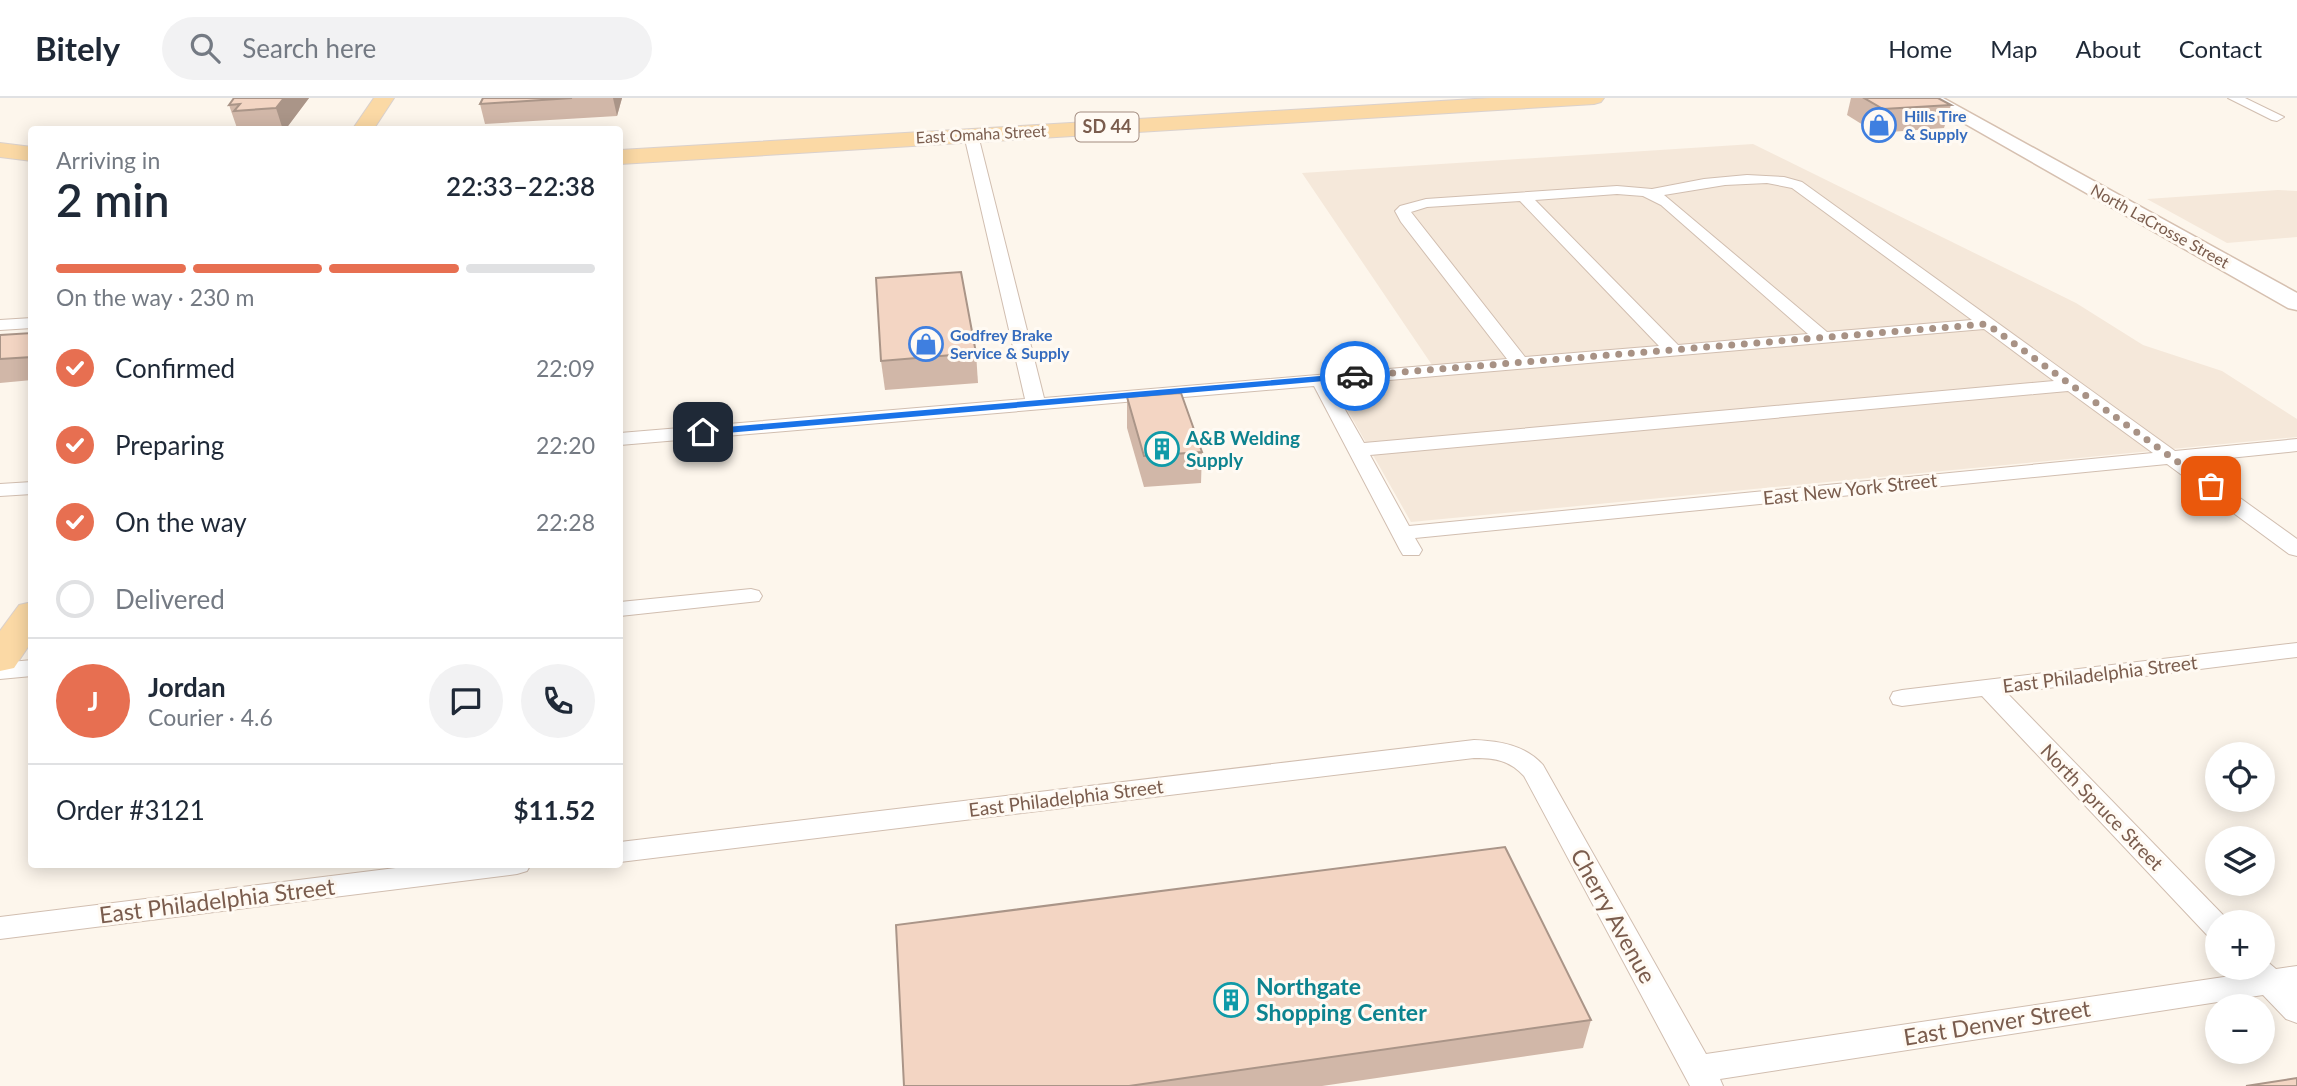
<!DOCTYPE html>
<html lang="en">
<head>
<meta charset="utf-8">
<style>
  :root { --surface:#fff; --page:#f2f2f3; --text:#1f2937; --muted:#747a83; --line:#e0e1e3; --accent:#e76f51 }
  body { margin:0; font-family:Lato,sans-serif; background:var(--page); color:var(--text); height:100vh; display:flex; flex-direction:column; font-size:26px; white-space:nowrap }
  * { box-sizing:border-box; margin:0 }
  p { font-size:23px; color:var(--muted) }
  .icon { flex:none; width:38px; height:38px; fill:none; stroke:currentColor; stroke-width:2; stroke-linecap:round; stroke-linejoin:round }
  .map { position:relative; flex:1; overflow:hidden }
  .details { position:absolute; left:28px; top:28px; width:595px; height:742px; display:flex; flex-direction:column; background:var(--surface); border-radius:7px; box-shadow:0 4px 18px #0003 }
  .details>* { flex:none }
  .fabs { position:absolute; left:2205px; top:644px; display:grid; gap:14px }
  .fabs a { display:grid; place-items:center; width:70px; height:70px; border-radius:50%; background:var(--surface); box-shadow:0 4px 18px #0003; font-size:35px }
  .pin { position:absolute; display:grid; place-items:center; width:60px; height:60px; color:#fff; margin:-30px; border-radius:14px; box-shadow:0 4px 10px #0006 }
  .courier { position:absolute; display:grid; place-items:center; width:70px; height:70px; margin:-35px; border:5px solid #1a73e8; border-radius:50%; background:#fff; color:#222; box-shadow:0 2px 9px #0007 }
  .headline em { font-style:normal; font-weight:600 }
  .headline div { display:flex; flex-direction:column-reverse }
  .headline { display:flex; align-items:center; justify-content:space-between; height:119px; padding:0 28px }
  h1 { font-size:46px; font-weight:600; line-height:52px }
  .bar { display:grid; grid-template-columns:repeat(4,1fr); gap:10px 7px; align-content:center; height:84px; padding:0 28px }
  .bar i { height:9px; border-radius:5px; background:var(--line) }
  .bar .on { background:var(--accent) }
  .bar p { grid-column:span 4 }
  .line { display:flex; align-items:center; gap:18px; padding:0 28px; border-top:2px solid var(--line) }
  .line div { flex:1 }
  .round { display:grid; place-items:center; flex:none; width:74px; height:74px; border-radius:37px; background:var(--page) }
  ol { padding:0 28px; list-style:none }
  li { display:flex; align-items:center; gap:21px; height:77px }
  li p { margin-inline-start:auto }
  li .icon { padding:7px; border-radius:50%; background:var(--accent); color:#fff; stroke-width:4 }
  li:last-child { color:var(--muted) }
  li i { width:38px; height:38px; border:4px solid var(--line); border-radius:50% }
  header { display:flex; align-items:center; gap:42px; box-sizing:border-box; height:98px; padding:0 35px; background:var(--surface); border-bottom:2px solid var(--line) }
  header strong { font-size:33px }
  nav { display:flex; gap:38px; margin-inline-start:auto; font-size:24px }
  .search { width:490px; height:63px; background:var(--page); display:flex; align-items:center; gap:18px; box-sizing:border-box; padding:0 24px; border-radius:38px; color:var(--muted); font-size:26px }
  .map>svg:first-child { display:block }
  .residential { fill:#f5e8da }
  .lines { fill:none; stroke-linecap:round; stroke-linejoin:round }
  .minor-casing { stroke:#d1beb0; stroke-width:2 }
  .secondary-casing { stroke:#d6c0b0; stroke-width:3 }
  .primary-casing { stroke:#dad1cd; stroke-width:2 }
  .minor { fill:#fff; fill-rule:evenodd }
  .secondary { fill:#fff; fill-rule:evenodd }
  .primary { fill:#fbd9a5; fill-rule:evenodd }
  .wall { fill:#d1b7a8 }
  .shaded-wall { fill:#aa9588 }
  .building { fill:#f3d5c3; stroke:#aa9588; stroke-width:2 }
  .route { fill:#1a73e8 }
  .done { stroke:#a89285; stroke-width:7; stroke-dasharray:0 12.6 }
  .labels { text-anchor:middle; stroke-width:6; stroke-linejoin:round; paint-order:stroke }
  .far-shop-label { font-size:16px; font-weight:bold; fill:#366cbe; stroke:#fffaf3; text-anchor:start }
  .far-street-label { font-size:16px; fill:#7a5c4d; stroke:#fffaf3 }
  .shield { fill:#fffaf3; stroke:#a28b7f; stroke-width:2 }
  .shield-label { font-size:18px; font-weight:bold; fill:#7a5c4d }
  .culture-label { font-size:19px; font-weight:bold; fill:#0d838f; stroke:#fffaf3; text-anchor:start }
  .street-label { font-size:19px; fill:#7a5c4d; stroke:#fffaf3 }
  .near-street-label { font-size:23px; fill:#7a5c4d; stroke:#fffaf3 }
  .near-culture-label { font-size:23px; font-weight:bold; fill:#0d838f; stroke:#fffaf3; text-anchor:start }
</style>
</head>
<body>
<header>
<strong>Bitely</strong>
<div class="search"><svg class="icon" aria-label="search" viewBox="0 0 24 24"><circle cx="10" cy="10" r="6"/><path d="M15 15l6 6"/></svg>Search here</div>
<nav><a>Home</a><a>Map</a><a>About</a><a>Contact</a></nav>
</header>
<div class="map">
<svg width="2297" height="988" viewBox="0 0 2297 988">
  <rect width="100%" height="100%" fill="#fdf6ec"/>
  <!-- residential -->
  <g class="residential">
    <polygon points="1753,46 2076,205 2143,247 2222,273 2297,321 2297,339 1411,424 1327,276 1432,267 1302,75"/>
    <polygon points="2278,92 2297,93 2297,139 2227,145 2147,101"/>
  </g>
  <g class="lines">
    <!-- minor casing -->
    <g class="minor-casing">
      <g id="minor">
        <polygon points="2228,0 2245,0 2284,19 2277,23 2272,22"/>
        <path d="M971 33 978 37 1044 300 1507 261 1401 124 1395 113 1400 108 1426 101 1617 88 1652 91 1704 81 1747 77 1784 79 1802 84 2175 353 2297 341V353L2190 364 2297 441V458L2289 456 2167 366 1415 440 1422 452 1419 457H1403L1400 452 1314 288 620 347V335L1025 301 964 37ZM1767 85 1792 90 1972 222 1827 234 1664 97 1725 87ZM1617 96 1643 98 1661 107 1808 236 1678 247 1535 102ZM1520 103 1659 248 1525 259 1411 114 1427 109ZM1984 231 2054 283 1364 345 1331 287ZM2068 293 2153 355 1409 428 1370 357Z"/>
        <polygon points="32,220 32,230 0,232 0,222"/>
        <polygon points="32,384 32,396 0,398 0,386"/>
        <polygon points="751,491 759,493 762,498 759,503 620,518 620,504"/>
        <polygon points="2297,545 2297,559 2007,595 2227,821 2229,824 2217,824 2217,840 2207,837 1982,598 1902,608 1893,606 1890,600 1893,594 1902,592"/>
        <polygon points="32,562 32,578 0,581 0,565"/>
        <path d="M1474 642C1500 643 1525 647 1543 667L1706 956 2244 876 2241 870H2263V860L2276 871 2297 868V925L2286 921 2263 897 1720 981 1723 988H1690L1524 678C1509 662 1495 660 1474 660L620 764V744Z"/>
        <polygon points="428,766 531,766 527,773 517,776 0,841 0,819"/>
      </g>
    </g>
    <!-- secondary casing -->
    <g class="secondary-casing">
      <polygon id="secondary" points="1920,0 1943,0 2297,195 2297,212 2288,210"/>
    </g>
    <!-- primary casing -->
    <g class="primary-casing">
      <g id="primary">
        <polygon points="374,0 394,0 373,32 352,32"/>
        <polygon points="1491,0 1604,0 1601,4 1594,6 620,66 620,52"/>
        <polygon points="0,45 32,49 32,63 0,59"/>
        <polygon points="32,504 32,543 14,570 0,573 0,533 19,507"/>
      </g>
    </g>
    <!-- minor -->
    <use href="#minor" class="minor"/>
    <!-- secondary -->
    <use href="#secondary" class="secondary"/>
    <!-- primary -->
    <use href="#primary" class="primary"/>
  </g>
  <!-- wall -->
  <g class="wall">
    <polygon points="234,0 309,0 285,32 241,32 240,30 237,30 229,7"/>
    <polygon points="483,0 622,0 617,18 485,26 480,6"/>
    <polygon points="1851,0 1938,0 1951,7 1944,30 1876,35 1847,17"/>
    <polygon points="32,235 32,282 0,285 0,237"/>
    <polygon points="976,255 978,285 885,292 881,263"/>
    <polygon points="1127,299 1202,354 1201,385 1144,389 1127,330"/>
    <polygon points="1591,922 1583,950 1322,988 904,988"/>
  </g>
  <!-- shaded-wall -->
  <g class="shaded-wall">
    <polygon points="284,0 309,0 285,32 283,32 276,10"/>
    <polygon points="613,0 622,0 617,18"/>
  </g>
  <!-- building -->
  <g class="building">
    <polygon points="234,0 284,0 276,10 234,13 240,6 229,7"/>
    <polygon points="483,0 572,0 480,6"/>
    <polygon points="1864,0 1938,0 1951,7 1883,11"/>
    <polygon points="961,174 976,255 881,263 876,180"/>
    <polygon points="32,235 32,259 0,261 0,237"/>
    <polygon points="1181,295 1202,354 1144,358 1127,299"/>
    <polygon points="1505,749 1591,922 1129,988 904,988 896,827"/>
    <polygon points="2297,980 2297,988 2246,988"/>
  </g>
  <!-- route -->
  <polygon class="route" points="1355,275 1359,276 1359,280 703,337 698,334 703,331"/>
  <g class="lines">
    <!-- done -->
    <polyline class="done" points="1355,278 1987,226 2211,388"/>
  </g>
  <!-- icons -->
  <defs>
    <g id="shop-ring" transform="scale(1.75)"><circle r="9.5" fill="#fffaf3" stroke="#3f7fe0" stroke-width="1.5"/><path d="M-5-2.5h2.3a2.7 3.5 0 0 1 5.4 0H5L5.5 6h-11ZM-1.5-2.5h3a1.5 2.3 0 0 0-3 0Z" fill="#3f7fe0"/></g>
    <g id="building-ring" transform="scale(1.75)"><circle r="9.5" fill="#fffaf3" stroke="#0f9aa8" stroke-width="1.5"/><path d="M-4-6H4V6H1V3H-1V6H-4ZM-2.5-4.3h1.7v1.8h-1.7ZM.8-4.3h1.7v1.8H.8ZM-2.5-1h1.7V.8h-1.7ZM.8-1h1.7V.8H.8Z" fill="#0f9aa8"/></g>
  </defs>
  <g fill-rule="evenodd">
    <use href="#shop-ring" x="1879" y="27"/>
    <use href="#shop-ring" x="926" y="246"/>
    <use href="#building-ring" x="1162" y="351"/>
    <use href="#building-ring" x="1231" y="902"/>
  </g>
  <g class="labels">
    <!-- far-shop labels -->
    <g class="far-shop-label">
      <text x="1904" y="24">Hills Tire<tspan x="1904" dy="18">&amp; Supply</tspan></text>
      <text x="950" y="243">Godfrey Brake<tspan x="950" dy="18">Service &amp; Supply</tspan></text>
    </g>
    <!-- far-street labels -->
    <g class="far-street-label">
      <text transform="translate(981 36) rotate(-3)" y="6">East Omaha Street</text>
      <text transform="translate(2160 128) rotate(29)" y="6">North LaCrosse Street</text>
    </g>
    <!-- shield labels -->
    <rect class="shield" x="1075.5" y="14.5" width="63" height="29" rx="5"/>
    <g class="shield-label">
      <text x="1107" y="35">SD 44</text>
    </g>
    <!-- culture labels -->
    <g class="culture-label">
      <text x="1186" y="347">A&amp;B Welding<tspan x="1186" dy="22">Supply</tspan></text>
    </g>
    <!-- street labels -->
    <g class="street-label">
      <text transform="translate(1850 391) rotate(-6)" y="7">East New York Street</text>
      <text transform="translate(2100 576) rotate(-7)" y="7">East Philadelphia Street</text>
      <text transform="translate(1066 700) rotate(-7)" y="7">East Philadelphia Street</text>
      <text transform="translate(2102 709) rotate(46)" y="7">North Spruce Street</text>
    </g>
    <!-- near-street labels -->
    <g class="near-street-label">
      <text transform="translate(217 803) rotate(-7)" y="8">East Philadelphia Street</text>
      <text transform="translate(1613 818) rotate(61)" y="8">Cherry Avenue</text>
      <text transform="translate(1997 925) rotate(-9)" y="8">East Denver Street</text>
    </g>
    <!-- near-culture labels -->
    <g class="near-culture-label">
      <text x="1256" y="897">Northgate<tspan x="1256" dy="26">Shopping Center</tspan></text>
    </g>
  </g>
</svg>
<div class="fabs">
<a><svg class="icon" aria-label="locate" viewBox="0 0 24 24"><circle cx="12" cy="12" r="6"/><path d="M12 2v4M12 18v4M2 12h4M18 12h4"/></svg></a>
<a><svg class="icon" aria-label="layers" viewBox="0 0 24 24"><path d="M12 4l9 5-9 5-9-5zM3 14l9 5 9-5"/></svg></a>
<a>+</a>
<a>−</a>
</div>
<div class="pin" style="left:2211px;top:388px;background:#ea580c"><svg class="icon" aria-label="bag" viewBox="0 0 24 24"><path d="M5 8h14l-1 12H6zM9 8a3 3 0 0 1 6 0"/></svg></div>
<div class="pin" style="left:703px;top:334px;background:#1f2937"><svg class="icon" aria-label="home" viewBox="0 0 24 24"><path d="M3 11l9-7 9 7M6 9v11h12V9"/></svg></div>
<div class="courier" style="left:1355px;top:278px"><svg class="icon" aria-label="car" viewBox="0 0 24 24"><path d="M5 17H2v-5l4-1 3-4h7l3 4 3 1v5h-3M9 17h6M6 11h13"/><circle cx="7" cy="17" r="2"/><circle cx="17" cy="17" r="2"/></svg></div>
<section class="details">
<div class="headline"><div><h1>2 min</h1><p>Arriving in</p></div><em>22:33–22:38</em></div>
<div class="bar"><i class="on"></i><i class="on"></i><i class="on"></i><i></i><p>On the way · 230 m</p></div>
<ol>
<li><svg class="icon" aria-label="check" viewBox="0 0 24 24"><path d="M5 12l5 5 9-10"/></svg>Confirmed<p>22:09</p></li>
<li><svg class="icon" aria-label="check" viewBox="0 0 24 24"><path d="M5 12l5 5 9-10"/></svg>Preparing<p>22:20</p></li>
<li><svg class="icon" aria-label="check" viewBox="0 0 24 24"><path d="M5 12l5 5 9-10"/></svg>On the way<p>22:28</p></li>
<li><i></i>Delivered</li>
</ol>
<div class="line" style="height:126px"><b class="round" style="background:var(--accent);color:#fff">J</b><div><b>Jordan</b><p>Courier · 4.6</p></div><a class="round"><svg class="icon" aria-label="chat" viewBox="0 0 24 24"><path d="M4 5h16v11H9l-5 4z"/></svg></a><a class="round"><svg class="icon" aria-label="phone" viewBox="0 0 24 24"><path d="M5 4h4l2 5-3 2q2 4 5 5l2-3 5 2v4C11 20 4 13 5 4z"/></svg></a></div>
<div class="line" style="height:91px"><div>Order #3121</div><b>$11.52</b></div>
</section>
</div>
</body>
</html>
